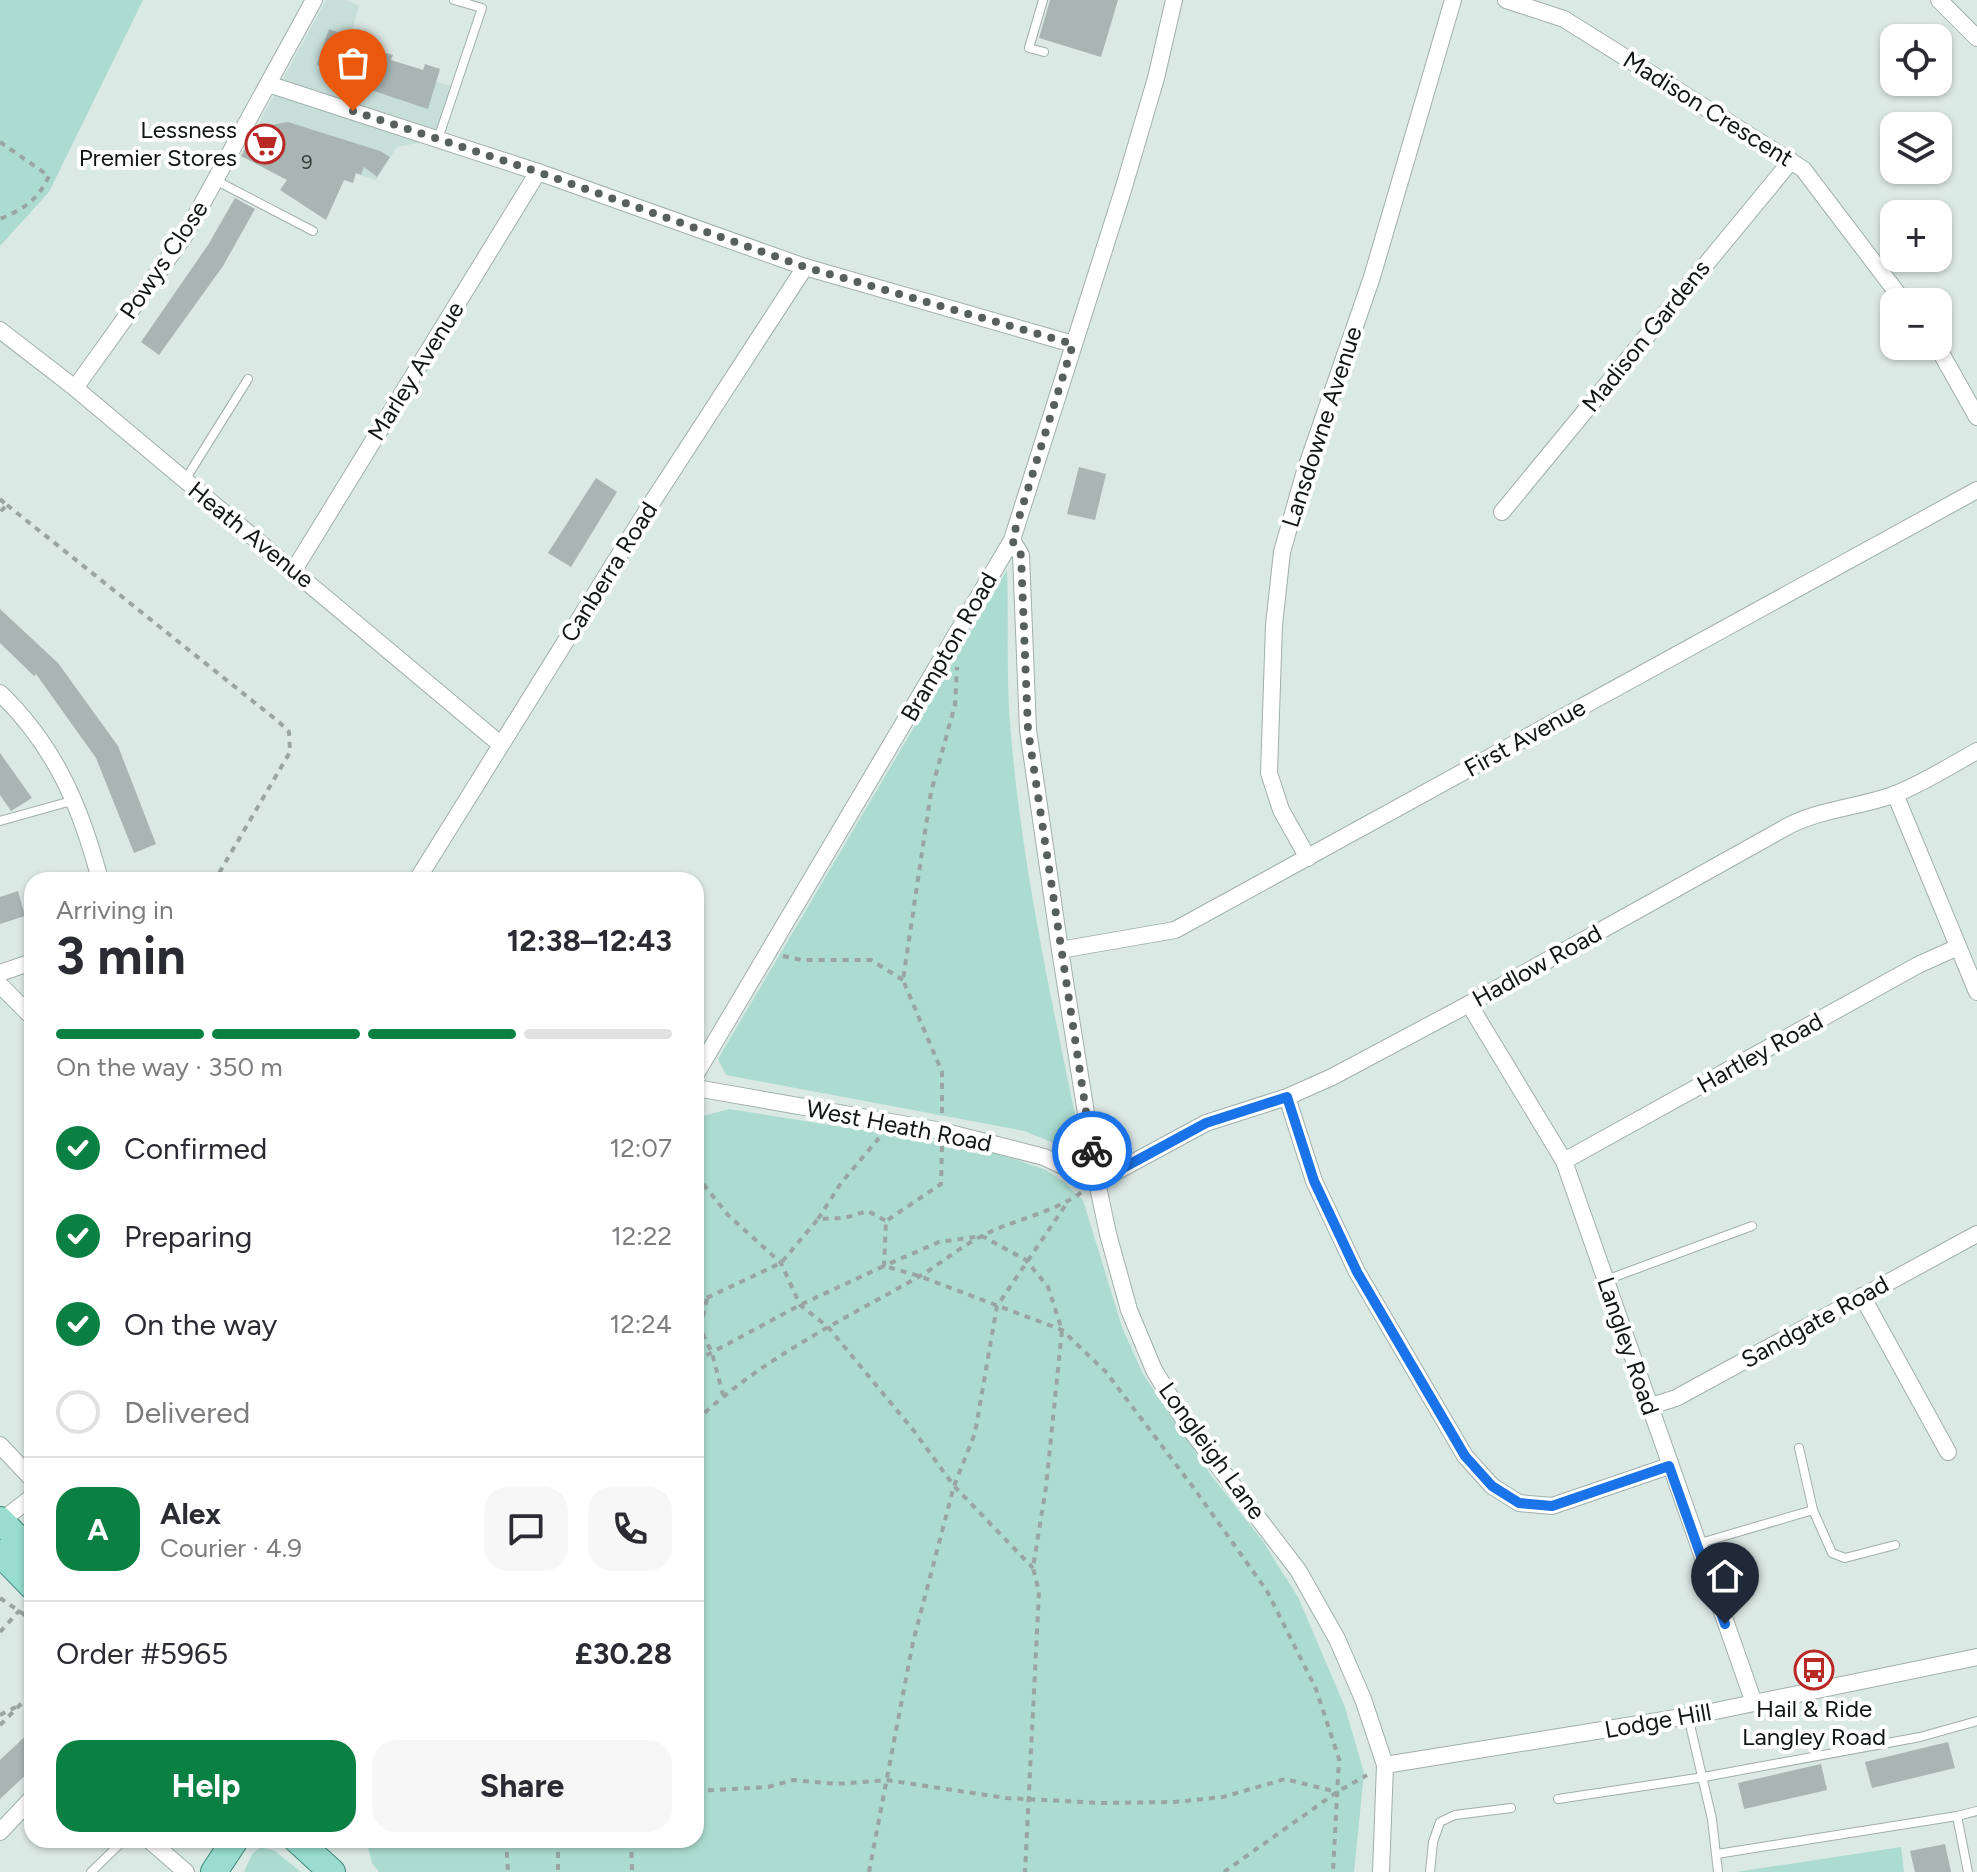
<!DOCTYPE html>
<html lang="en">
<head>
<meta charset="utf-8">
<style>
  :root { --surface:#fff; --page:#f7f7f7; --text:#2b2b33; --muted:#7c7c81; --line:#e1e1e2; --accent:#0b8043 }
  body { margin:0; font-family:Figtree,sans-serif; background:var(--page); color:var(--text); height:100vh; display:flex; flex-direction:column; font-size:30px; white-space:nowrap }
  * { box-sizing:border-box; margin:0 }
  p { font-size:26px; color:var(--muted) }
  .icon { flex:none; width:44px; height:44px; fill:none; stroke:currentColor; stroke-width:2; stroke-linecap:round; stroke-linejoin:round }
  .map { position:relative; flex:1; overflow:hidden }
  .side { position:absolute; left:24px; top:872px; width:680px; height:976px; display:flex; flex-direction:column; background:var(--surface); border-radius:24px; box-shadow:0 2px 6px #0004 }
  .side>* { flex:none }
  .fabs { position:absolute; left:1880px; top:24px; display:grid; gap:16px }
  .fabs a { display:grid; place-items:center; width:72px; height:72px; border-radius:16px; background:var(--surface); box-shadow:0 2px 6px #0004; font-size:40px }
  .pin { position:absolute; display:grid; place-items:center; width:68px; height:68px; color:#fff; margin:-82px -34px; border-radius:50% 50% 50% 0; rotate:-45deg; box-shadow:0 0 8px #0007 }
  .pin .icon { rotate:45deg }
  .courier { position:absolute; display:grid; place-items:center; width:80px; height:80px; margin:-40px; border:6px solid #1a73e8; border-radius:50%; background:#fff; color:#222; box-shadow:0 2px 10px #0007 }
  .headline em { font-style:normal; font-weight:700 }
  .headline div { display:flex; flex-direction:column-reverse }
  .headline { display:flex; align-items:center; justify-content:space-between; height:136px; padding:0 32px }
  h1 { font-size:52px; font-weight:700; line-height:60px }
  .bar { display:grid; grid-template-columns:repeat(4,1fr); gap:12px 8px; align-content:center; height:96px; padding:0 32px }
  .bar i { height:10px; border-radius:6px; background:var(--line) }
  .bar .current { background:var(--accent) }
  .bar p { grid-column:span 4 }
  .line { display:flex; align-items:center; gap:20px; padding:0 32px; border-top:2px solid var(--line) }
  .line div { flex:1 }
  .round { display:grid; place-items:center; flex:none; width:84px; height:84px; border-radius:24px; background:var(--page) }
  ol { padding:0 32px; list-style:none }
  li { display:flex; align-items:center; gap:24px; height:88px }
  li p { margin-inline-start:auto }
  li .icon { padding:8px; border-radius:50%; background:var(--accent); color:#fff; stroke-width:4 }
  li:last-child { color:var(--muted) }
  li i { width:44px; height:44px; border:4px solid var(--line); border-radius:50% }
  .action { display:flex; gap:16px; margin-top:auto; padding:16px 32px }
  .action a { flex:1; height:92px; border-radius:24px; background:var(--accent); color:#fff; font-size:32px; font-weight:700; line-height:92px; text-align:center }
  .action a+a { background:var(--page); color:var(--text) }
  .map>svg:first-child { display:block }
  .built { fill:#c8dfd9 }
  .green { fill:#acdccf }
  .building { fill:#a8b5b2 }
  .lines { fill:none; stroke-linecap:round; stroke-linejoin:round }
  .lane-casing { stroke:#a1afab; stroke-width:10 }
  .street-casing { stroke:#a1afab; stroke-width:18 }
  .primary-casing { stroke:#3c8979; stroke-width:28 }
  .path { stroke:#9aa5a1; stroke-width:4; stroke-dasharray:6 6; stroke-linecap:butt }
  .lane { stroke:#fff; stroke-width:8 }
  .street { stroke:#fff; stroke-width:16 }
  .primary { stroke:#98ddcf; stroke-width:26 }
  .done { stroke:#58605d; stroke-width:8; stroke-dasharray:0 14.4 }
  .route { stroke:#1a73e8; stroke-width:10 }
  .labels { text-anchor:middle; stroke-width:8; stroke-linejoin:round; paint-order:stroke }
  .number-label { font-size:20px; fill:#373e3c }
  .street-label { font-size:24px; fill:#111614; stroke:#fff }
  .poi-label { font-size:24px; fill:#111614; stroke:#fff; text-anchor:end }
</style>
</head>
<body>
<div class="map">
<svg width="1977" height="1872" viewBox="0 0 1977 1872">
  <rect width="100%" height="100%" fill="#dbe9e5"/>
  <!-- built -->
  <polygon class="built" points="326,0 346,0 359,6 345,55 455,87 438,139 397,147 376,180 288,151 272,172 241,156"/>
  <!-- green -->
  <g class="green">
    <polygon points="0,0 143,0 49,192 0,246"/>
    <path d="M1007 570C1009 621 1006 672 1010 723 1021 864 1052 1001 1080 1139L1064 1147 1024 1131 726 1075 718 1059Z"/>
    <polygon points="729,1109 987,1150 1046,1170 1065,1183 1083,1200 1122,1327 1143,1374 1211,1475 1262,1540 1298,1597 1345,1707 1364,1773 1354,1872 379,1872 372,1863 366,1840 696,1840 696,1118"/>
    <polygon points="261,1847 275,1851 301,1872 244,1872 252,1854"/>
    <polygon points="1901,1847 1904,1872 1736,1872"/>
  </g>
  <!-- building -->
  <g class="building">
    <polygon points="1050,0 1118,0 1101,57 1039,38"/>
    <polygon points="329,29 375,46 374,50 393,55 391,60 423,70 425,64 440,69 428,109 335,78 323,72 317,64"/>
    <polygon points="288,122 380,151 390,157 377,177 364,167 361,175 356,173 353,183 344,180 326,220 280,190 287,180 241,156 255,130 268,131 272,125"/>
    <polygon points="235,198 255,209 223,266 159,355 141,342 208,245"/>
    <polygon points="1079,467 1106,474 1095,520 1067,514"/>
    <polygon points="596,478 617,492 571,567 548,553"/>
    <polygon points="0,609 58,663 118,746 156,844 134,853 96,758 36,674 34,676 0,643"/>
    <polygon points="0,753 32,798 11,811 0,795"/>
    <polygon points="18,891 25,916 0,924 0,897"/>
    <polygon points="32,1730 32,1769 0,1799 0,1760"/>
    <polygon points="1948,1742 1955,1768 1872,1788 1865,1762"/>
    <polygon points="1821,1764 1827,1790 1744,1809 1738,1783"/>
    <polygon points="1945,1844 1951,1872 1915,1872 1910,1851"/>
  </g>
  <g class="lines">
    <!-- lane casing -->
    <g class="lane-casing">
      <g id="lane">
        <polyline points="1043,0 1029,48 1044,52"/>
        <polyline points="438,139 482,8 454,0"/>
        <polyline points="215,180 313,231"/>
        <polyline points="185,480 248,379"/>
        <polyline points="0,821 75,800"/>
        <polyline points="1606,1280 1752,1226"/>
        <polyline points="1799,1448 1813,1510 1832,1553 1845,1558 1895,1545"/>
        <polyline points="1697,1544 1813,1510"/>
        <polyline points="1688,1716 1712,1819 1718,1872"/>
        <polyline points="1558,1799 1704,1777 1920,1737 1977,1721"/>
        <polyline points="1957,1816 1968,1872"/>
        <polyline points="1717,1854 1957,1816 1977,1811"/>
        <polyline points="91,1872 124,1840"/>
        <polyline points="1430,1872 1433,1842 1440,1822 1455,1815 1511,1808"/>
      </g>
    </g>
    <!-- street casing -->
    <g class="street-casing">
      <g id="street">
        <polyline points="1506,0 1564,19 1803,169 1904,302"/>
        <polyline points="1939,0 1977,38"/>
        <polyline points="268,84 538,172 805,267 1073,344"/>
        <polyline points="0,330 75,388 500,744"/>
        <polyline points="1937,346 1977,417"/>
        <polyline points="75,388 185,235 314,0"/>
        <polyline points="1502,512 1791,161"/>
        <polyline points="1012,540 1021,555 1028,730 1060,950 1097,1182 1108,1234 1129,1310 1154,1370 1189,1428 1298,1570 1337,1639 1363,1699 1385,1765 1381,1872"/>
        <polyline points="294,570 538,172"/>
        <path d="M0 693C55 746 81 807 100 880"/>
        <polyline points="1895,794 1977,992"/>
        <polyline points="1308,858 1281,810 1269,773 1274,625 1282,552 1305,471 1372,277 1453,0"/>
        <polyline points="417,880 651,504 805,267"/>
        <polyline points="1060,950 1175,930 1977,490"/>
        <polyline points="0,973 32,962"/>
        <polyline points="0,985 32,1017"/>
        <polyline points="1469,1004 1564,1161 1754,1703"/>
        <polyline points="696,1074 1012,540 1123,190 1156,78 1174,0"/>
        <polyline points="696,1088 942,1131 1044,1157 1097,1182"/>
        <polyline points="1287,1097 1314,1181 1357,1272 1465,1456 1492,1486 1519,1503 1552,1506 1669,1466"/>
        <polyline points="1564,1161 1918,965 1958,947"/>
        <path d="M1097 1182 1206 1123 1287 1097 1332 1077 1469 1004 1790 825C1823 809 1859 807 1893 795 1922 784 1950 766 1977 751"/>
        <polyline points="1862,1296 1948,1452"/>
        <polyline points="1651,1406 1676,1398 1977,1234"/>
        <polyline points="0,1445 32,1479"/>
        <polyline points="1,1521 32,1497"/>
        <polyline points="1385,1765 1701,1714 1977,1657"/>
        <polyline points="0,1832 32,1798"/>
        <polyline points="149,1840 186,1872"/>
      </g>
    </g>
    <!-- primary casing -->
    <g class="primary-casing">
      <g id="primary">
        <polyline points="0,1520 32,1553"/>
        <polyline points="0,1553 32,1586"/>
        <polyline points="297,1840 332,1872"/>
        <polyline points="214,1872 235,1840"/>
      </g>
    </g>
    <!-- path -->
    <g class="path">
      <path d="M0 142 49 176C38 200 24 209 0 219"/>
      <polyline points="0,499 7,505 0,512"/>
      <polyline points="7,505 279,722 289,732 290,752 215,880"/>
      <polyline points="783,956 802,960 871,960 903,980"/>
      <polyline points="942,1113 942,1072 903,980 931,792 955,705 957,667"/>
      <polyline points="942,1146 941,1184 886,1221 884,1266 939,1242 982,1236 1026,1260 1048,1287 1062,1330 1046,1487 1033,1568 1039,1592 1025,1872"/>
      <polyline points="696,1175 728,1215 781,1263 800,1305 828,1327 914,1431 954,1486 1033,1568"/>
      <polyline points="818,1219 841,1183 879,1138"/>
      <polyline points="707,1299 700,1328 712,1353 723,1395"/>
      <polyline points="696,1303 781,1263 818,1219 844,1218 868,1211 886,1221"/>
      <polyline points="696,1361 800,1305 884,1266 919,1276 1062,1330 1106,1372 1193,1487 1267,1591 1316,1689 1339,1759 1333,1872"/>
      <path d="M696 1421C758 1361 840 1321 915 1279 938 1266 958 1248 982 1236 1014 1219 1051 1214 1082 1192"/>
      <polyline points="0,1598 32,1620"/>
      <polyline points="0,1632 20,1610"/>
      <polyline points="0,1715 16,1707"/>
      <polyline points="0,1725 32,1693"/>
      <polyline points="696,1791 768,1787 793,1780 837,1784 886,1780 1006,1798 1101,1803 1175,1802 1223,1797 1285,1779 1337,1792"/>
      <polyline points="506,1840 508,1872"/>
      <polyline points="558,1840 558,1872"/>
      <polyline points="631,1840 632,1872"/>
      <polyline points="350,1843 365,1840"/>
      <polyline points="869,1872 913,1642 954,1486 975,1433 997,1306 1067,1203"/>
      <polyline points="1224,1872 1337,1792 1367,1775"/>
    </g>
    <!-- lane -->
    <use href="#lane" class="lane"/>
    <!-- street -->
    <use href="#street" class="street"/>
    <!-- primary -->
    <use href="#primary" class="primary"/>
  </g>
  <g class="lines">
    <!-- done -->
    <polyline class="done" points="353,111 538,172 805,267 1073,344 1012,540 1021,555 1028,730 1092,1151"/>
    <!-- route -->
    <polyline class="route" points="1092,1151 1097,1182 1206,1123 1287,1097 1314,1181 1357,1272 1465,1456 1492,1486 1519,1503 1552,1506 1669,1466 1725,1624"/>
  </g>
  <!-- icons -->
  <defs>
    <g id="supermarket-ring" transform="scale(2)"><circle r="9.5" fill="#fff" stroke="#b82926" stroke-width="1.5"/><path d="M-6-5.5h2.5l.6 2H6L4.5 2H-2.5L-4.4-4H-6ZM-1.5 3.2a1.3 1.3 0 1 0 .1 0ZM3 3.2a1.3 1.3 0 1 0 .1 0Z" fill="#b82926"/></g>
    <g id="bus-ring" transform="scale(2)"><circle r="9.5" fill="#fff" stroke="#b82926" stroke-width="1.5"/><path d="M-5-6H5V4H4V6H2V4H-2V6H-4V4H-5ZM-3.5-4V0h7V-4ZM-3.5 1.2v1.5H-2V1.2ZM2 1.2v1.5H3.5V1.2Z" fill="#b82926"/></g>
  </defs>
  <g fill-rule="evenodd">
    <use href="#supermarket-ring" x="265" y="144"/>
    <use href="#bus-ring" x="1814" y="1670"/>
  </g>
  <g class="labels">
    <!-- number labels -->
    <g class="number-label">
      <text x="307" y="169">9</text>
    </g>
    <!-- street labels -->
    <g class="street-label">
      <text transform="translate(1708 109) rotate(32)" y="8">Madison Crescent</text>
      <text transform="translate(164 260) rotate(-56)" y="8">Powys Close</text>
      <text transform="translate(1646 336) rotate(-51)" y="8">Madison Gardens</text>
      <text transform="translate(416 371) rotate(-58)" y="8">Marley Avenue</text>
      <text transform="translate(1322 427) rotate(-72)" y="8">Lansdowne Avenue</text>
      <text transform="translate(251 535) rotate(39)" y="8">Heath Avenue</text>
      <text transform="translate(609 572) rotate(-58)" y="8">Canberra Road</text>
      <text transform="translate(949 647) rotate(-60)" y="8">Brampton Road</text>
      <text transform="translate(1525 738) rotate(-29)" y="8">First Avenue</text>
      <text transform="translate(1537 966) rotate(-29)" y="8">Hadlow Road</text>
      <text transform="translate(1760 1053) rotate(-29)" y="8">Hartley Road</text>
      <text transform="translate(899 1126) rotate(11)" y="8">West Heath Road</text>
      <text transform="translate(1815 1322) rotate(-29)" y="8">Sandgate Road</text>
      <text transform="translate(1628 1346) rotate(71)" y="8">Langley Road</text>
      <text transform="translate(1212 1451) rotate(54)" y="8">Longleigh Lane</text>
      <text transform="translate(1658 1721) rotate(-10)" y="8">Lodge Hill</text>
    </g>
    <!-- poi labels -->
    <g class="poi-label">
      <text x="237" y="138">Lessness<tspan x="237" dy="28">Premier Stores</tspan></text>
      <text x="1814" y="1717" text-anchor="middle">Hail &amp; Ride<tspan x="1814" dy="28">Langley Road</tspan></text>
    </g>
  </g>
</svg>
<div class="fabs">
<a><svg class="icon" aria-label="locate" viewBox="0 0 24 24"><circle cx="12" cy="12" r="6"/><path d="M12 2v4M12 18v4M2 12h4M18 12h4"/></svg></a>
<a><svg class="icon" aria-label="layers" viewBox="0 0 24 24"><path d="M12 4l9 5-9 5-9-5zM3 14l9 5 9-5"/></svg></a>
<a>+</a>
<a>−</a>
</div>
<div class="pin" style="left:353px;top:111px;background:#ea580c"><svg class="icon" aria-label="bag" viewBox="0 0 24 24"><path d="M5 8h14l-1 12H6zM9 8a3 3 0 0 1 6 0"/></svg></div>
<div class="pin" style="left:1725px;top:1624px;background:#1f2937"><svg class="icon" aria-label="home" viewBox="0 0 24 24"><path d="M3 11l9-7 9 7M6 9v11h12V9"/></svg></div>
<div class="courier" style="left:1092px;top:1151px"><svg class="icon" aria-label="bike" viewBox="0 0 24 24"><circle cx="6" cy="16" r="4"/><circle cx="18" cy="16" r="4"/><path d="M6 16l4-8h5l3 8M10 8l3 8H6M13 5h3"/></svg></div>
<section class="side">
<div class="headline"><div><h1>3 min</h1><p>Arriving in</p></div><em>12:38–12:43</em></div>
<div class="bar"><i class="current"></i><i class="current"></i><i class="current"></i><i></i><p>On the way · 350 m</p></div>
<ol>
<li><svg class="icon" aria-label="check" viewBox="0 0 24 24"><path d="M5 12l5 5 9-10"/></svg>Confirmed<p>12:07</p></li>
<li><svg class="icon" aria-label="check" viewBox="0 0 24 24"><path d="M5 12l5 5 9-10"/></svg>Preparing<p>12:22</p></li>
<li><svg class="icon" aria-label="check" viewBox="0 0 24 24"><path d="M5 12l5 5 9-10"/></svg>On the way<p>12:24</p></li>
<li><i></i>Delivered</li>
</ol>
<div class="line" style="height:144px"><b class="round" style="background:var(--accent);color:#fff">A</b><div><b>Alex</b><p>Courier · 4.9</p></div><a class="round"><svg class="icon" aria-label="chat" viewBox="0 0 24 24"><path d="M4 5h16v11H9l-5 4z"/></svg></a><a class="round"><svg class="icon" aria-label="phone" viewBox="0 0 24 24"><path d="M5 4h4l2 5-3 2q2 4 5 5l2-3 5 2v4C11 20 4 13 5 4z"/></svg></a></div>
<div class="line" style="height:104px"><div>Order #5965</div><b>£30.28</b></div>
<div class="action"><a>Help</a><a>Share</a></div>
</section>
</div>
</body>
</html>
